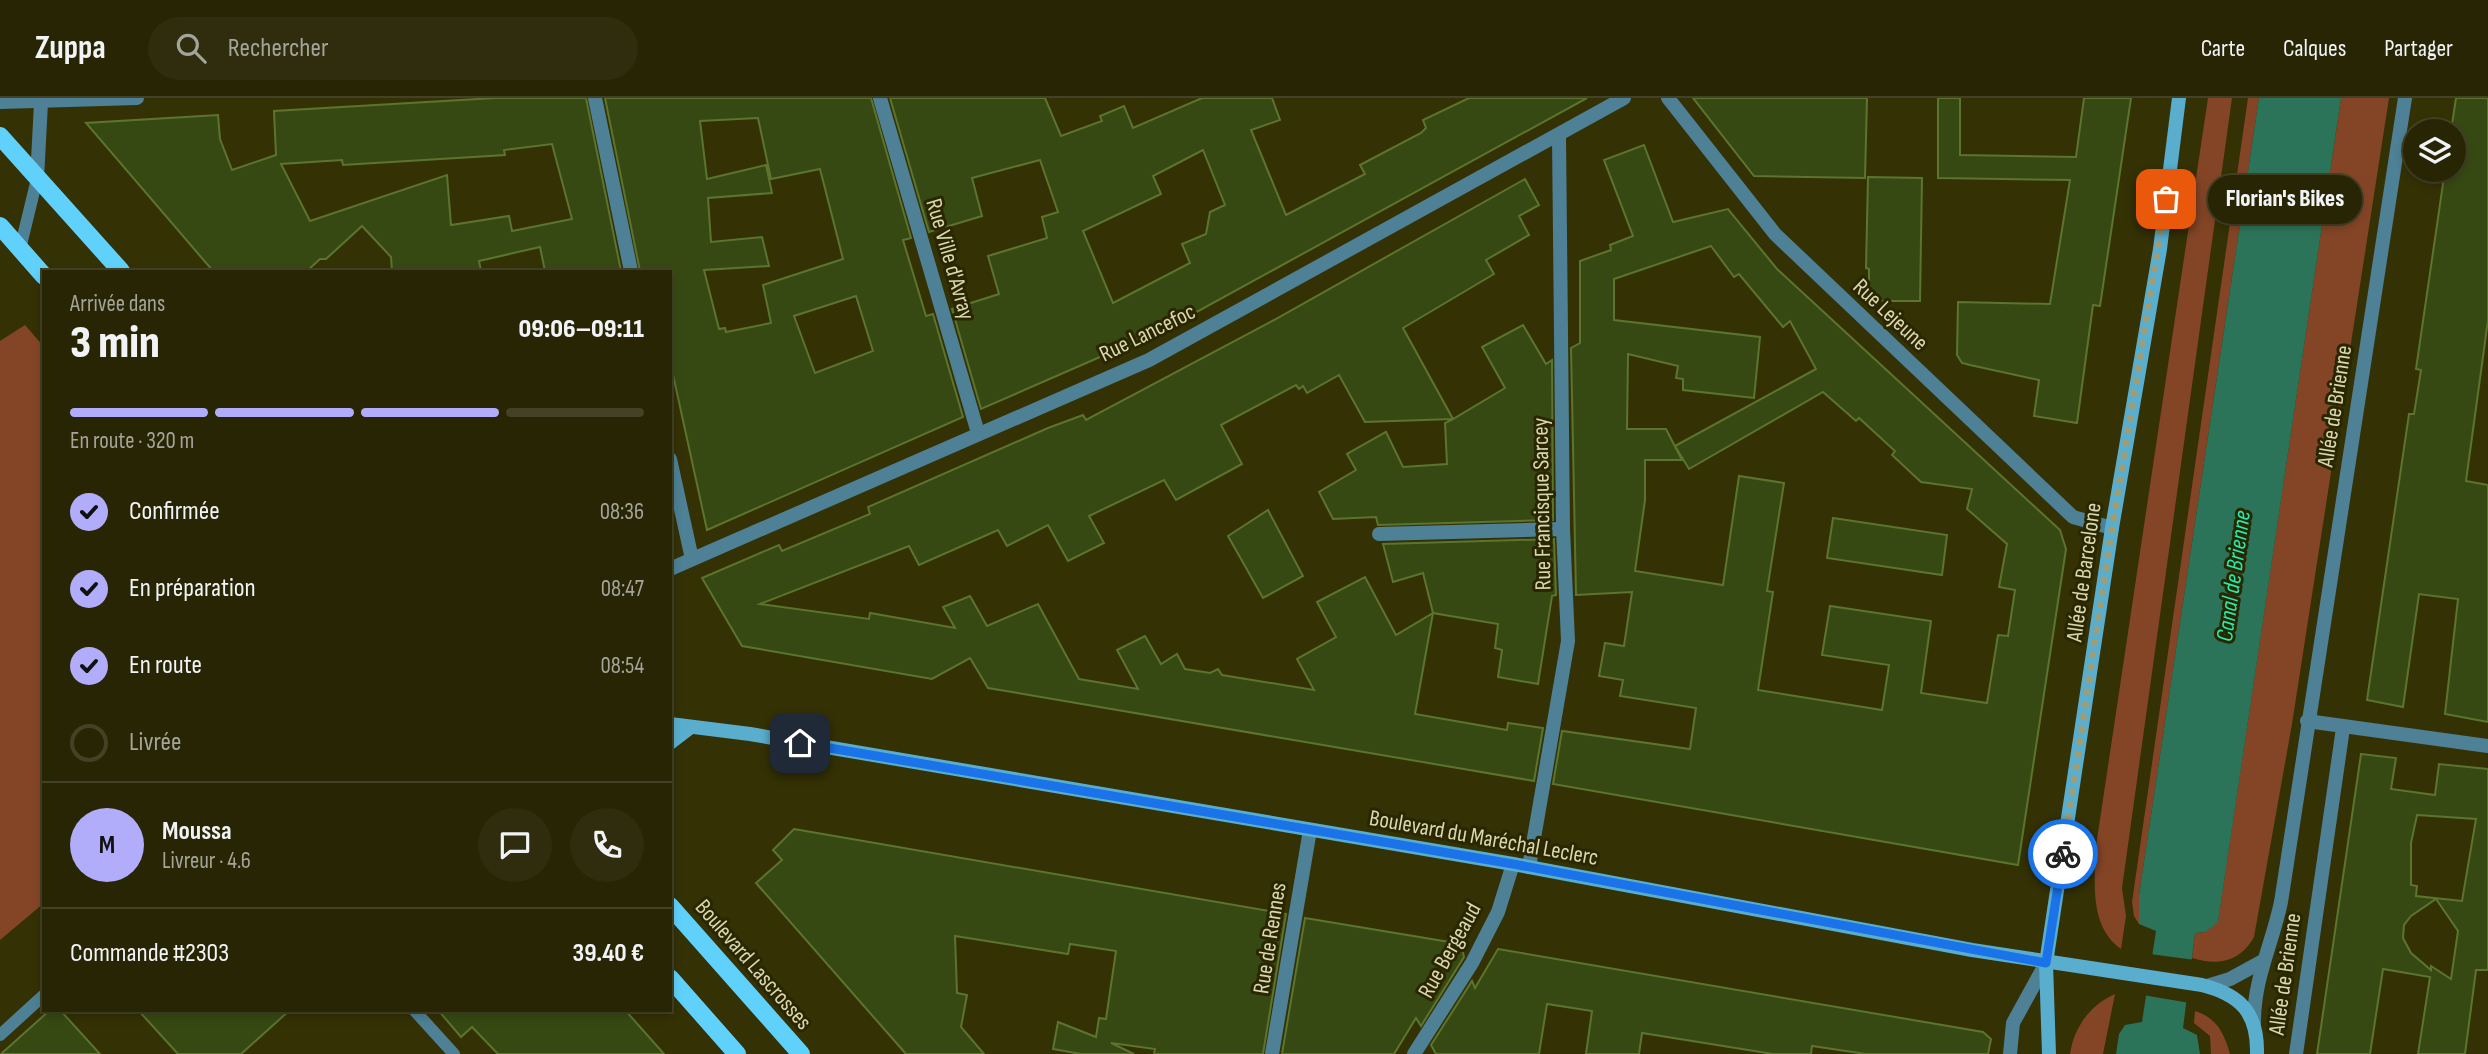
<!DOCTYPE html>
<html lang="fr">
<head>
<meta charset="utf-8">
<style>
  :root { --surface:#272504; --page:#2f2d0e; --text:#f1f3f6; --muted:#a4a59a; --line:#434226; --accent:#b1adfa }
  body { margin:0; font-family:"Sofia Sans Condensed",sans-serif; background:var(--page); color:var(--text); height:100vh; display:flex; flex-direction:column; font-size:26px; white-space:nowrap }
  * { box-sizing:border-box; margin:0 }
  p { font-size:23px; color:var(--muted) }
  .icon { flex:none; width:38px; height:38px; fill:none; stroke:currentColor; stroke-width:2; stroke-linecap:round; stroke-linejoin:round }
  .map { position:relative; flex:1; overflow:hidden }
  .sheet { position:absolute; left:42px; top:172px; width:630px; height:742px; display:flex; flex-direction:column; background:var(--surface); border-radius:0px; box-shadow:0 4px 10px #0003,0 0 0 2px var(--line) }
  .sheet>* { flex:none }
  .buttons { position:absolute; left:2403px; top:21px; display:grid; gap:14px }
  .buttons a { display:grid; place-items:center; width:63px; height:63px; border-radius:50%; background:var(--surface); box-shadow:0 4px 10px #0003,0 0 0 2px var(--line); font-size:35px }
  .pin { position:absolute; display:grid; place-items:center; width:60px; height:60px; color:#fff; margin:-30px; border-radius:14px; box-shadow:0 4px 10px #0006 }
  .courier { position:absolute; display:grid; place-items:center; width:70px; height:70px; margin:-35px; border:5px solid #1a73e8; border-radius:50%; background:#fff; color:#222; box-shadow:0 2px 9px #0007 }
  .bubble { position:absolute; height:49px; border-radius:24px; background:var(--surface); box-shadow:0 4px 10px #0003,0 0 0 2px var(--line); font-size:23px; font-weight:800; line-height:49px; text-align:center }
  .head em { font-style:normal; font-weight:800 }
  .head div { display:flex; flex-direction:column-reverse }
  .head { display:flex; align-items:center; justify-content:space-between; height:119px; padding:0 28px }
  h1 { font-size:46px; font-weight:800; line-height:52px }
  .bar { display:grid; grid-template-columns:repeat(4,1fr); gap:10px 7px; align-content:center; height:84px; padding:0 28px }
  .bar i { height:9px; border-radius:5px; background:var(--line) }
  .bar .selected { background:var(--accent) }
  .bar p { grid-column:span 4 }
  .line { display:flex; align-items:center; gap:18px; padding:0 28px; border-top:2px solid var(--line) }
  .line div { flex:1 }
  .round { display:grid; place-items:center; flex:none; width:74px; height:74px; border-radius:37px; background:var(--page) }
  ol { padding:0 28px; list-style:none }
  li { display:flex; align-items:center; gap:21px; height:77px }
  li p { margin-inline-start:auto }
  li .icon { padding:7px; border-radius:50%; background:var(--accent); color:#111; stroke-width:4 }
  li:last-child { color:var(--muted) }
  li i { width:38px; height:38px; border:4px solid var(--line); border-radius:50% }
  header { display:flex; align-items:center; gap:42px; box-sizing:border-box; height:98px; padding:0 35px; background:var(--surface); border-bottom:2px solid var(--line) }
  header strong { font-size:33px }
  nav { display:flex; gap:38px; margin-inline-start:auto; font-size:24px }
  .search { width:490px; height:63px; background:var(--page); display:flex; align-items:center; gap:18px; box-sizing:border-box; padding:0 24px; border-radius:38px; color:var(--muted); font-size:26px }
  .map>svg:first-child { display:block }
  .green { fill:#844526 }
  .water { fill:#2c7459 }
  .pier { fill:#343105 }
  .building { fill:#374913; stroke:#5c742e; stroke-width:2; fill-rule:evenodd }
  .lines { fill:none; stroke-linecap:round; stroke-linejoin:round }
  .lane { stroke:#4e8195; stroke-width:12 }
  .street { stroke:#4e8195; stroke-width:14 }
  .secondary { stroke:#59aece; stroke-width:14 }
  .primary { stroke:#5fd1fb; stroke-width:18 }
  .done { stroke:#9f9d75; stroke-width:7; stroke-dasharray:0 12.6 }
  .route { stroke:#1a73e8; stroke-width:9 }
  .labels { text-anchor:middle; stroke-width:6; stroke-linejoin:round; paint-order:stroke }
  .street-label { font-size:23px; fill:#d8d7b1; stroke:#2a2700 }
  .water-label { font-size:24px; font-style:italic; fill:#22ecaf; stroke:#2a2700 }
</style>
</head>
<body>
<header>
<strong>Zuppa</strong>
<div class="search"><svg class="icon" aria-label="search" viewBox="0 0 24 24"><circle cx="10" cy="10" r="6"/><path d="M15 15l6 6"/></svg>Rechercher</div>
<nav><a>Carte</a><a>Calques</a><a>Partager</a></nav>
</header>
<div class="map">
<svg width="2488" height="956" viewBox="0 0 2488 956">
  <rect width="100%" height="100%" fill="#343105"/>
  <!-- green -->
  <g class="green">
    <path d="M2208 0H2232L2122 790 2126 818 2121 851C2090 828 2095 790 2095 755Z"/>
    <polygon points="2248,0 2259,0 2139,797 2139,826 2134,818 2132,804"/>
    <path d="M2341 0H2389L2292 626 2254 839C2240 864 2218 868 2192 860L2195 835 2206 834 2218 823Z"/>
    <polygon points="25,227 44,249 44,805 0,842 0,243"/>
    <path d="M2115 896 2103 956H2070C2074 929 2090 907 2115 896Z"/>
    <path d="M2195 913C2217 920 2224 935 2230 956H2211L2210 938 2194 925Z"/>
  </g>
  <!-- water -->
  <polygon class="water" points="2259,0 2341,0 2218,824 2206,834 2195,835 2183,930 2197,937 2200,956 2116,956 2119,936 2125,927 2142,924 2156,833 2139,826 2139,797"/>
  <!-- pier -->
  <polygon class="pier" points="2150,856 2195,862 2190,905 2143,897"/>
  <!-- building -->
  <g class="building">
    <path d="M495 0H586L621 173H545L540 149 479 163 481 173H392L391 159 362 128 326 161H320L307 173H213L86 25 218 17 220 41 232 72 276 57 274 13ZM552 46 572 121 512 133 509 118 451 127 447 77 310 123 281 66 342 62 343 67 505 57 504 52Z"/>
    <path d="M605 0H871L911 140 903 142 926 218 933 216 963 319 707 432 670 263V173H640ZM758 20 771 81 820 71 843 161 763 187 771 225 726 234 725 230 719 231 704 172 769 168 762 139 711 144 708 100 772 95 766 67 707 81 700 23ZM856 198 873 253 815 275 794 218Z"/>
    <path d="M890 0H1045L1061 38 1102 23 1100 18 1124 8 1133 30 1202 0H1272L1280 22 1251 32 1286 117 1365 76 1360 67 1421 35 1426 30 1423 22 1469 0H1587L1171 228 981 311 952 211 999 196 988 158 1047 140 1042 119 1058 114 1040 62 972 80 982 118 929 134ZM1203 52 1225 107 1210 114 1206 136 1182 146 1190 165 1113 205 1083 133 1161 96 1153 78Z"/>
    <polygon points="1693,0 1867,0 1865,80 1754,78"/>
    <polygon points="1938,0 1960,0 1960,57 2076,59 2084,0 2131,0 2100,208 2093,207 2077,325 2034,318 2039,282 1970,267 1962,265 1957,257 1958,204 2050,206 2070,82 1938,80"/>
    <polygon points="2456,0 2488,0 2488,222 2466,383 2488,387 2488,624 2445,616 2458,501 2419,496 2403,609 2367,602 2409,316 2414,316 2421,272 2416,271 2445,72 2454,72 2454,33 2451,33"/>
    <path d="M1644 47 1673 124 1728 111 1777 171 2060 432 2066 451 2018 767 1553 686 1562 633 1690 651 1696 610 1620 598 1623 582 1599 578 1605 545 1624 548 1632 494 1576 497 1571 250 1580 245V163L1611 152 1610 147 1633 138 1604 62ZM1711 148 1734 179 1739 176 1783 229 1790 223 1816 271 1675 348 1689 371 1823 294 1856 323 1859 320 1895 353 1892 357 1921 384 1972 391 1967 411 2007 446 1999 489 2015 492 2008 538 1998 537 1987 605 1921 595 1931 523 1830 508 1822 557 1889 567 1882 612 1758 592 1773 494 1767 493 1784 385 1739 378 1723 487 1635 473 1645 402V362H1682L1666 331H1627L1628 256 1678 268 1676 280 1683 281V292L1754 300 1760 239 1614 222V181Z"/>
    <polygon points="1868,79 1922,80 1920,203 1869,203 1869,171 1866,170"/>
    <polygon points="1525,81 1539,107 1519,118 1529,137 1486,162 1494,176 1403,230 1453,321 1505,290 1482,249 1523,227 1546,266 1552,262 1553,422 1378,427 1376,419 1333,421 1319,394 1356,372 1347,356 1386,334 1403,369 1447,366 1445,325 1453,321 1365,324 1339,277 1307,295 1303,288 1299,291 1296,287 1221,327 1242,366 1176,402 1164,382 1089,418 1104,445 1068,463 1048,427 1007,448 998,432 919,467 909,448 760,506 869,521 870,515 955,530 943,509 970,498 987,528 1038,506 1079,581 1138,591 1117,552 1145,538 1161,566 1177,556 1185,571 1210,575 1218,571 1222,577 1314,592 1297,561 1336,539 1317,504 1365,479 1396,537 1433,515 1415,616 1507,632 1508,625 1543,630 1534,683 988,590 970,560 932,581 742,548 702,480 779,447 782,453 870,416 868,409 1048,330 1083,317 1086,322 1274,222"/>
    <polygon points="1268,412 1303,478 1263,500 1228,438"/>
    <polygon points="1833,420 1947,437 1942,477 1827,460"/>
    <polygon points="1554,441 1556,497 1552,498 1538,586 1498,579 1502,552 1495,550 1498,526 1433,515 1423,475 1393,484 1383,446"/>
    <path d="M2361 656 2396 660 2391 691 2435 697 2439 666 2488 671V872H2476L2465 956H2418L2430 879 2383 871 2370 956H2317ZM2417 717 2476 721 2462 803 2416 798 2417 788 2411 787V745ZM2436 801 2458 833 2451 881 2431 868V872L2411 855 2403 840 2404 827 2411 818Z"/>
    <polygon points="794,731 1286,816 1263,956 1154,956 1155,951 1111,945 1134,956 1081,956 1053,951 1058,924 1096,939 1099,920 1106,921 1116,853 1070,846 1068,856 955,838 957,895 967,897 961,929 984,956 906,956 756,785 782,762 773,752"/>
    <polygon points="1305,820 1461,846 1464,859 1421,928 1416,920 1394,956 1282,956"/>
    <polygon points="1498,851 1983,934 1991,941 1988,956 1866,956 1812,948 1811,956 1773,956 1642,935 1639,956 1586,956 1592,913 1547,906 1539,956 1436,956 1431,947 1472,883 1475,890"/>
    <polygon points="50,912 60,912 100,956 1,956"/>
    <polygon points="138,912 290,912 241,956 178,956"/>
    <polygon points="438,912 625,912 664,956 498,956 472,929 461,939"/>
  </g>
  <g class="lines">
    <!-- lane -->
    <g class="lane">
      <polyline points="20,151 37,81"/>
      <polyline points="414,912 454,956"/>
      <polyline points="0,937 44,897"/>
    </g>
    <!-- street -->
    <g class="street">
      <polyline points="595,0 631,173"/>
      <polyline points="880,0 978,335"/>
      <polyline points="1668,0 1775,136 2073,419 2112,430"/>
      <polyline points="0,4 137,0"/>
      <polyline points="37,81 41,5"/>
      <polyline points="670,361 692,461"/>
      <polyline points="1379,436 1563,431"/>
      <polyline points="670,471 1149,262 1624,0"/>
      <polyline points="2307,623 2488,648"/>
      <polyline points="1529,769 1568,543 1563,431 1559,39"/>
      <polyline points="2207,888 2230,881 2263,863"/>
      <path d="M2254 924C2254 880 2272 847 2281 804L2405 0"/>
      <polyline points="1272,956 1310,732"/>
      <polyline points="1414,956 1472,865 1498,814 1513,766"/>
      <polyline points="2010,956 2013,925 2046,865"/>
      <polyline points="2296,956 2343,630"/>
    </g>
    <!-- secondary -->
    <g class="secondary">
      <path d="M670 626 750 636 1513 766 1972 852 2202 887C2241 897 2258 915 2257 956"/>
      <polyline points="670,645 691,629"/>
      <polyline points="2049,956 2046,865 2112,430 2160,151 2179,0"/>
    </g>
    <!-- primary -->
    <g class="primary">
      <polyline points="0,38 121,173"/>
      <polyline points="0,128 44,178"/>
      <polyline points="670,808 801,956"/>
      <polyline points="670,880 737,956"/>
    </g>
  </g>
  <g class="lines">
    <!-- done -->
    <polyline class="done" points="2063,756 2112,430 2166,101"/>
    <!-- route -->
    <polyline class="route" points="800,645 1513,766 2046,865 2063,756"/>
  </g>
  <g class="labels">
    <!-- street labels -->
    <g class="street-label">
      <text transform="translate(951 161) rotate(74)" y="8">Rue Ville d'Avray</text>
      <text transform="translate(1891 216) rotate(43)" y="8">Rue Lejeune</text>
      <text transform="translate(1147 234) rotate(-26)" y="8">Rue Lancefoc</text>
      <text transform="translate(2334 308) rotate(-81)" y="8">Allée de Brienne</text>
      <text transform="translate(1541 406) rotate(-91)" y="8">Rue Francisque Sarcey</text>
      <text transform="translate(2083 474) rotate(-82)" y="8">Allée de Barcelone</text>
      <text transform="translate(1484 739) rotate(10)" y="8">Boulevard du Maréchal Leclerc</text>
      <text transform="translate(1269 840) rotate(-81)" y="8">Rue de Rennes</text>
      <text transform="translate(1449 852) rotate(-61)" y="8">Rue Bergeaud</text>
      <text transform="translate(754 866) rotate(49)" y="8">Boulevard Lascrosses</text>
      <text transform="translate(2284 876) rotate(-82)" y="8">Allée de Brienne</text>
    </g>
    <!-- water labels -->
    <g class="water-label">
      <text transform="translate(2233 478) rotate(-82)" y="8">Canal de Brienne</text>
    </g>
  </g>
</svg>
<div class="buttons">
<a><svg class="icon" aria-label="layers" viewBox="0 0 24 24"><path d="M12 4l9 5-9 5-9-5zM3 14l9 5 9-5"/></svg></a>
</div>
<div class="pin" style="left:2166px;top:101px;background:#ea580c"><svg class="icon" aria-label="bag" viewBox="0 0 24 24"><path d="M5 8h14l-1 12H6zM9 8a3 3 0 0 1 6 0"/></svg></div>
<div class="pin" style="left:800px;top:645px;background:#1f2937"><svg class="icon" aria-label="home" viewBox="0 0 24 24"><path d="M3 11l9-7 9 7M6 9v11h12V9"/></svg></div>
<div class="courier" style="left:2063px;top:756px"><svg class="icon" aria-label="bike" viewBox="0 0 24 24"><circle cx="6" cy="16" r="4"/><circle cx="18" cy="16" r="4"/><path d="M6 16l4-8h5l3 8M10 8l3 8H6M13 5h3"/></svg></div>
<div class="bubble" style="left:2208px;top:77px;width:154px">Florian's Bikes</div>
<section class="sheet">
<div class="head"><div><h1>3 min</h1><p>Arrivée dans</p></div><em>09:06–09:11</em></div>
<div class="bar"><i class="selected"></i><i class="selected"></i><i class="selected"></i><i></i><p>En route · 320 m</p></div>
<ol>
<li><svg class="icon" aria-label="check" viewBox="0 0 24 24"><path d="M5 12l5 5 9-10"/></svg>Confirmée<p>08:36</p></li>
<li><svg class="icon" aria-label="check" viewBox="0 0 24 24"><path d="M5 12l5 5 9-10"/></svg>En préparation<p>08:47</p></li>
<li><svg class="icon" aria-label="check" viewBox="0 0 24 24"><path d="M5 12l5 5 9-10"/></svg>En route<p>08:54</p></li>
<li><i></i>Livrée</li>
</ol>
<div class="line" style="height:126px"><b class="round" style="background:var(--accent);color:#111">M</b><div><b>Moussa</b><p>Livreur · 4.6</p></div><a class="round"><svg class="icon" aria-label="chat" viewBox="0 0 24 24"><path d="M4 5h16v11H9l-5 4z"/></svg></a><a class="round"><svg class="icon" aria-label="phone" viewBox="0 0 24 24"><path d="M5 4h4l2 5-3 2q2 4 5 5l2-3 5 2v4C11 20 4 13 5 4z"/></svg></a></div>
<div class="line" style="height:91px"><div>Commande #2303</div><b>39.40 €</b></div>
</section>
</div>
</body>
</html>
